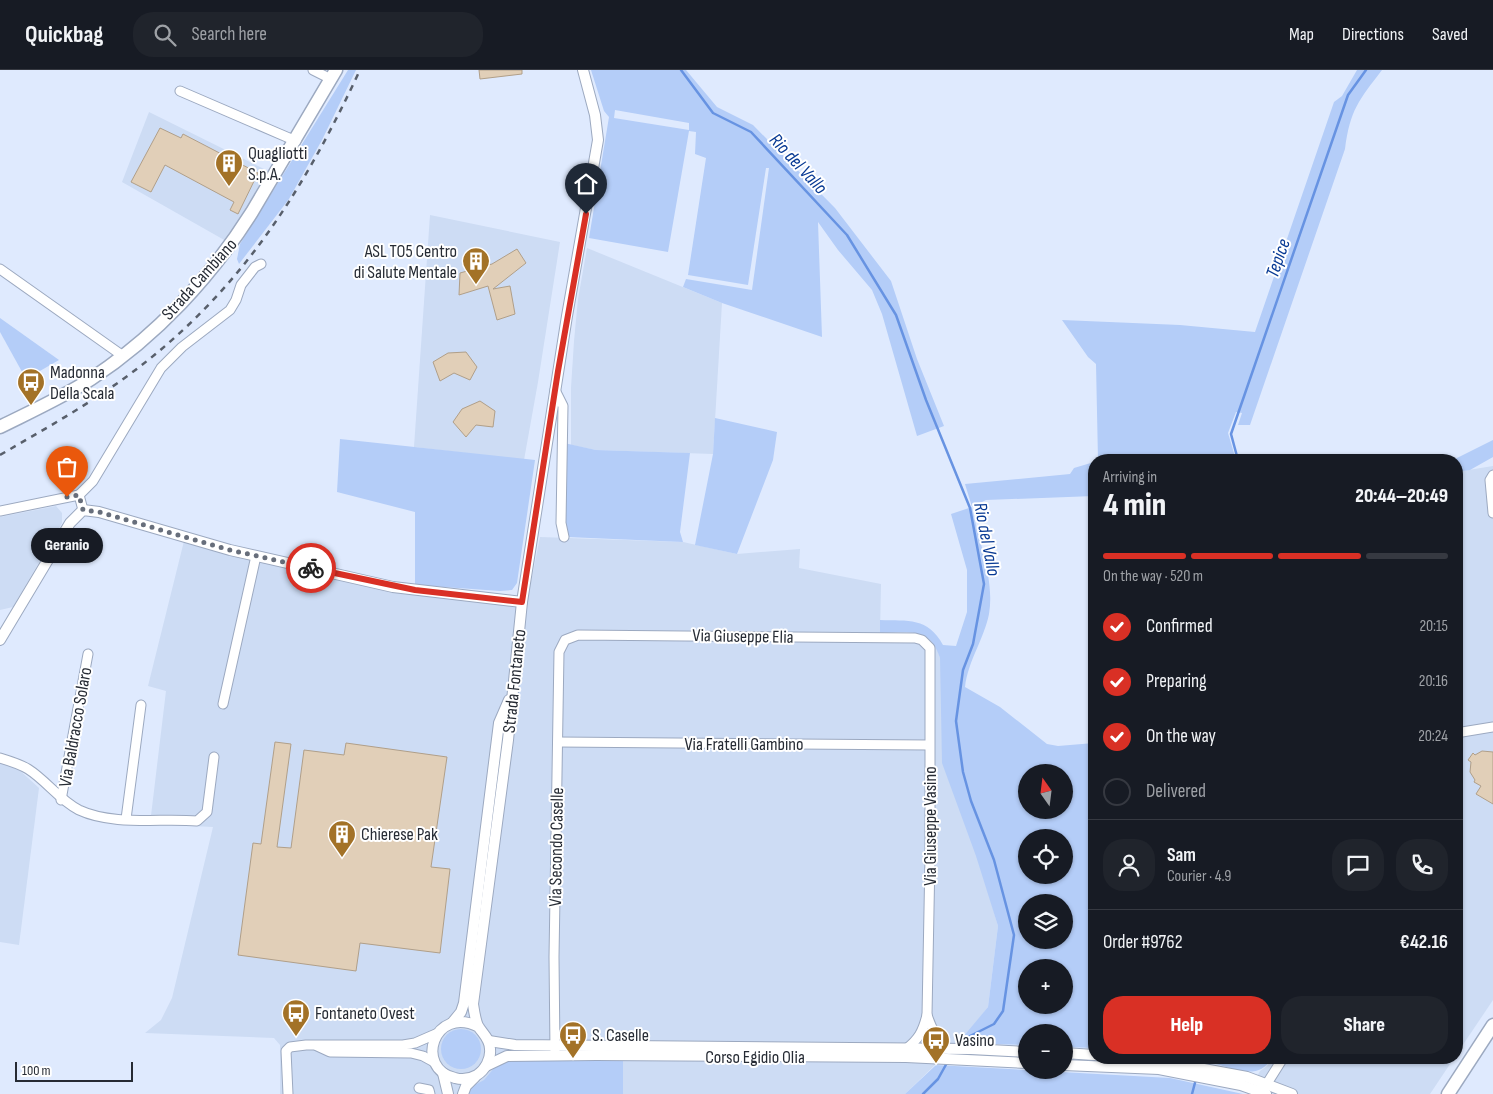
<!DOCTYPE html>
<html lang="en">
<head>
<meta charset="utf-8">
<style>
  :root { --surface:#171b24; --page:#20242c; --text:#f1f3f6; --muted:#9ea1a6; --line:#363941; --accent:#d93025 }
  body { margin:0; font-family:"Sofia Sans Condensed",sans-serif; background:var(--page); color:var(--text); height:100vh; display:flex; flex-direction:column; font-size:19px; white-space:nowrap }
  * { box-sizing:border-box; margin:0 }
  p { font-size:16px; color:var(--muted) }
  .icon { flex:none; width:28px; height:28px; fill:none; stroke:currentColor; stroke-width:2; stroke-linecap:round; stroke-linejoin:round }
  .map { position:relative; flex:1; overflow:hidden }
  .side { position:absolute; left:1088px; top:384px; width:375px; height:610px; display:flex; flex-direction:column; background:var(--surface); border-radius:20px; box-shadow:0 1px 4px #0004 }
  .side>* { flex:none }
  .needle { width:32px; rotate:346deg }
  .controls { position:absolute; left:1018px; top:694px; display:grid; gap:10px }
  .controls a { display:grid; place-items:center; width:55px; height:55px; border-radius:50%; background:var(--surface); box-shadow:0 1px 4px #0004; font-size:25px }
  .scale { position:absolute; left:15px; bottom:12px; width:118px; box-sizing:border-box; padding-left:5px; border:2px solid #262b34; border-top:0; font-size:14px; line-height:18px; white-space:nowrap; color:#262b34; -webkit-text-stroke:4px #fff; paint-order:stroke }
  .pin { position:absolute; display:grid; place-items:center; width:42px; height:42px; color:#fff; margin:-51px -21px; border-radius:50% 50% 50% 0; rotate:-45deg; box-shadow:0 0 5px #0007 }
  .pin .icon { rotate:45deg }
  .courier { position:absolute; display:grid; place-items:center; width:50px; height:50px; margin:-25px; border:4px solid #d93025; border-radius:50%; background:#fff; color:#222; box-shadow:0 1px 6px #0007 }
  .bubble { position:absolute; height:35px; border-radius:18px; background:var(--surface); box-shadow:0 1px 4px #0004; font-size:16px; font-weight:800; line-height:35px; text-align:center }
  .summary em { font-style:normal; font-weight:800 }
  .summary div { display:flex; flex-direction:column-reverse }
  .summary { display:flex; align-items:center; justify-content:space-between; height:85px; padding:0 15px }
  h1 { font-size:32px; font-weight:800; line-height:38px }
  .bar { display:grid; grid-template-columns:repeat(4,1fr); gap:8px 5px; align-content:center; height:60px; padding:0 15px }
  .bar i { height:6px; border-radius:4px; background:var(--line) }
  .bar .on { background:var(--accent) }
  .bar p { grid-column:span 4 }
  .line { display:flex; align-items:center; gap:12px; padding:0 15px; border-top:1px solid var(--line) }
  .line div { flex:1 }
  .round { display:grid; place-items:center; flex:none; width:52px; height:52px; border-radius:20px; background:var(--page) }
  ol { padding:0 15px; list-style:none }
  li { display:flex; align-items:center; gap:15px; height:55px }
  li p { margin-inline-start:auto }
  li .icon { padding:5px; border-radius:50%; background:var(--accent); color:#fff; stroke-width:4 }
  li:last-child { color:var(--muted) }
  li i { width:28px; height:28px; border:2px solid var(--line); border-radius:50% }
  .button { display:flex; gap:10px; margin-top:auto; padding:10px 15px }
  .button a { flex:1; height:58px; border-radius:20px; background:var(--accent); color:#fff; font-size:20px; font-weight:800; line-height:58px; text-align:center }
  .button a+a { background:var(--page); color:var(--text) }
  header { display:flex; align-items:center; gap:30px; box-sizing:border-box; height:70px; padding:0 25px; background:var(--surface); border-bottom:1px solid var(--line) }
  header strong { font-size:24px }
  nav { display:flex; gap:28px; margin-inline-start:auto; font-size:18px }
  .search { width:350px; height:45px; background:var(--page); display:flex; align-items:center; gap:12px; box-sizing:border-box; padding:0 18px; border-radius:20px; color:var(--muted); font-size:19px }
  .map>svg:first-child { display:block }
  .built { fill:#cddcf4 }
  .green { fill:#b4cdf8; fill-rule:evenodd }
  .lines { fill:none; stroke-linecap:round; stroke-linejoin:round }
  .stream { stroke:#6793e2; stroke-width:2.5 }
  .building { fill:#e1cfb8; stroke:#b09f89 }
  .minor-casing { stroke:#9ca9c0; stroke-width:11 }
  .tertiary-casing { stroke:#9ca9c0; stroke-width:12 }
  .secondary-casing { stroke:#9ca9c0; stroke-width:15 }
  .minor { stroke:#fff; stroke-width:9 }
  .tertiary { stroke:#fff; stroke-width:10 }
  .secondary { stroke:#fff; stroke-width:12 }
  .rail { stroke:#585f6b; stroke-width:2.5; stroke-dasharray:6 6; stroke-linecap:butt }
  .done { stroke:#676e7b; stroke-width:5; stroke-dasharray:0 9 }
  .route { stroke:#d93025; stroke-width:6 }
  .labels { text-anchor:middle; stroke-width:4; stroke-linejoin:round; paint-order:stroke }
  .poi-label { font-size:18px; fill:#262b34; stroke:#fff; text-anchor:start }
  .street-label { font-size:18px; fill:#262b34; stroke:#fff }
  .water-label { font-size:19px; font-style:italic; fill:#083a94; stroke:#fff }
</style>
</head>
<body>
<header>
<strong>Quickbag</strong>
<div class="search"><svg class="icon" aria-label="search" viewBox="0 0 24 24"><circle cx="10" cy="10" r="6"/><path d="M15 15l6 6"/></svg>Search here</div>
<nav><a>Map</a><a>Directions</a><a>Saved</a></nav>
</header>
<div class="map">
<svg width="1493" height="1024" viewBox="0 0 1493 1024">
  <rect width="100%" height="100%" fill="#dfeafe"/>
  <!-- built -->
  <g class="built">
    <polygon points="149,42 270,102 245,145 226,171 122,112"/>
    <polygon points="430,145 560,172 538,312 524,390 414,377"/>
    <polygon points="587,178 722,233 713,384 596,380 571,375 571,318 574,271 578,229"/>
    <polygon points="1493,396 1493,930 1456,985 1456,402"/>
    <polygon points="56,436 62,443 62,453 13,537 0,540 0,447"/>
    <polygon points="185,467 376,518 526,537 540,467 683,472 737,484 800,479 799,498 881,514 880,563 920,563 931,570 937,578 940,588 983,804 998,856 988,937 967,964 905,1024 280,1024 280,975 274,968 145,963 161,950 172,928 213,757 150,754 166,621 148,616"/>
    <polygon points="0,692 16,697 39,718 19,875 0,872"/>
    <polygon points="1272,988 1454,988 1430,1024 1247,1024 1260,1001 1267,996"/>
  </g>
  <!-- green -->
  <g class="green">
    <polygon points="348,0 356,0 322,70 289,129 239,194 237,189 240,174"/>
    <path d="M591 0H686L717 37 753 55 835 138 891 211 917 289 944 356 917 366 882 244 872 220 838 180 818 152 822 267 722 233 683 217 686 209 752 220 769 98H766L748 215 688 205 706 88 695 84 696 62 689 61 668 182 589 168 609 47 604 41ZM615 40 689 53V60L614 48Z"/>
    <path d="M1357 0H1382C1359 30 1350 40 1345 79L1250 355H1238L1242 343 1236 342 1228 363 1236 390H1098L1096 294 1088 287 1062 250 1180 255 1255 262 1334 32 1342 26Z"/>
    <polygon points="0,248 59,290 26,309 0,262"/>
    <polygon points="715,348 777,362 773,390 737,484 695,475 713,384"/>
    <polygon points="340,369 535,390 517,513 512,520 500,521 415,515 415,442 337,422"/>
    <polygon points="1493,370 1493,387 1470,400 1456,402 1456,390 1453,390"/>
    <polygon points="564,373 596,380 690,383 680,462 683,472 567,467 564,460"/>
    <path d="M1094 392V426L986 430 972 437C978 470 995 509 989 544 984 569 968 591 965 617L1000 637 1047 674 1058 676 1094 673V978L1064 977V962H1026V975L958 973 988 937 998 856 976 786 942 693 940 588C930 556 908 563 880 563V550C908 551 928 547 943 575L956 576 967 542V500L951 444 972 437 965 414 1070 404 1074 398ZM1026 702H1064V740H1026ZM1026 768H1064V805H1026ZM1026 832H1064V870H1026ZM1026 898H1064V935H1026Z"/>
    <circle cx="461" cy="979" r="20"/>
    <path d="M1212 988H1272C1258 1012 1234 998 1212 993Z"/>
    <polygon points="525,990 623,991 623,1024 467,1024 471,1017 484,1010 495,997 505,991"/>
    <polygon points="936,995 1170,1008 1243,1024 905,1024"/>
  </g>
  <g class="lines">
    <!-- stream -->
    <g class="stream">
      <polyline points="681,0 713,43 751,62 847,165 896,245 926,330 970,438 984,514 973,574 963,600 956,651 963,702 971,731 994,790 1014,865 1003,941 994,954 968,967 960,975"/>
      <polyline points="1238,390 1231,364 1348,25 1366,0"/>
      <polyline points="1203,995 1207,988"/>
      <polyline points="923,1024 938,1009 948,991"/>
      <polyline points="1192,1024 1196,1009"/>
    </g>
  </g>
  <!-- building -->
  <g class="building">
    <polygon points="479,0 522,0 522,4 480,9"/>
    <polygon points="160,58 181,68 183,64 258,103 238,144 230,140 234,132 165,95 151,122 131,112"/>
    <polygon points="517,179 526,193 493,219 510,216 515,244 497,250 488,216 459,225 460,203 492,194"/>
    <polygon points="466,282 477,297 470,310 454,303 440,311 433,292 448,283"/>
    <polygon points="480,331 495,341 493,357 476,355 466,367 453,352 462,339"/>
    <polygon points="275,672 291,674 277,777 291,778 304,680 344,685 346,673 447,687 431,797 450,799 440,883 360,873 356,901 238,885 253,773 261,774"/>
    <polygon points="1482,681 1493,682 1493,734 1476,724 1481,716 1474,712 1475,710 1470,702 1471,692 1468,690 1473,683 1475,685"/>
  </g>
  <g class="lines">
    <!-- minor casing -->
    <g class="minor-casing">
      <g id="minor">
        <polyline points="313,0 331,9"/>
        <polyline points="180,21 296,71"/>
        <polyline points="0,199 123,286"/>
        <polyline points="555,320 563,336 561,453 564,467"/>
        <polyline points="1493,405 1490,410 1493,443"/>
        <polyline points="83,440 79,425 93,411 161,298 182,277 230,240 236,230 241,215 255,197 261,194"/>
        <polyline points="0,441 79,425"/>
        <polyline points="223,634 256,486"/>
        <polyline points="1456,663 1493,657"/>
        <polyline points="558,672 929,675"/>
        <path d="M0 688C10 691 20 694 28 699 47 711 59 730 79 740 113 756 161 748 197 751L207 742 214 687"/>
        <polyline points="61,730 88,584"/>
        <polyline points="126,749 141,635"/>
        <path d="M927 945C932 960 937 969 949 979"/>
        <polyline points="317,976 330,982 411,983 423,986 434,992"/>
        <path d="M555 981 554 887 559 582 565 570 578 565 915 568 922 570 930 578V787L927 945C923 961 919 969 906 979"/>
        <polyline points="419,1018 429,1020 430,1024"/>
        <polyline points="1263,1020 1283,988"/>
        <polyline points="288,1024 286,981 290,977 306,975 403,975 415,973 438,963"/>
      </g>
    </g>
    <!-- tertiary casing -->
    <g class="tertiary-casing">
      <g id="tertiary">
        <polyline points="0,570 70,453 83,440 99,442 230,480 393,517 522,532"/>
        <polyline points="452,953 461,942 464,933 499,653 509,630"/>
        <path d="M479 957C433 934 414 999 455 1008 462 1010 470 1009 477 1005 485 1000 491 989 490 979 490 969 483 964 478 956 475 949 474 941 473 934L508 670 522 532 567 246 598 70 595 45 583 0"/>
        <polyline points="489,971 515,975 971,979 1026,982"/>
        <polyline points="1064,983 1094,985"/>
        <polyline points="1144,988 1247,1007 1292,1024"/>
        <polyline points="1064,995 1159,999 1241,1015 1266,1024"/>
        <polyline points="486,996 507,986 596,985 906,987 1026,993"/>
        <polyline points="443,1003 448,1024"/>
        <polyline points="463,1024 466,1016 475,1007"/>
      </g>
    </g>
    <!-- secondary casing -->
    <g class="secondary-casing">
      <g id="secondary">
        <path d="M0 357C30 342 63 327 91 309 156 266 211 207 252 142L336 0"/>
        <polyline points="1448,1024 1493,955"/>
      </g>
    </g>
    <!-- minor -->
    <use href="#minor" class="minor"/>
    <!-- tertiary -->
    <use href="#tertiary" class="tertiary"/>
    <!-- secondary -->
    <use href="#secondary" class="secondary"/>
    <!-- rail -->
    <path class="rail" d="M0 385C43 360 86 336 126 307 238 225 302 124 360 0"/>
  </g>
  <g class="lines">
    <!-- done -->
    <polyline class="done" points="67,427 79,425 83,440 99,442 230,480 311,498"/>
    <!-- route -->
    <polyline class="route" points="311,498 415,520 522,532 558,301 586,144"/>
  </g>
  <!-- icons -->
  <defs>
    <g id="building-pin" transform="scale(1.4375)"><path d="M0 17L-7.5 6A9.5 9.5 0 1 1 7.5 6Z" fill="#a37227" stroke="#fff"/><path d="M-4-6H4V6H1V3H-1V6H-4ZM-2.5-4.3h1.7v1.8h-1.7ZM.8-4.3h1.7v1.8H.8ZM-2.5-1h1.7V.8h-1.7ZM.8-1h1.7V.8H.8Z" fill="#fff"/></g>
    <g id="bus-pin" transform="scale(1.4375)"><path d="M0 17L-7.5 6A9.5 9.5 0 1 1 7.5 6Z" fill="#a37227" stroke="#fff"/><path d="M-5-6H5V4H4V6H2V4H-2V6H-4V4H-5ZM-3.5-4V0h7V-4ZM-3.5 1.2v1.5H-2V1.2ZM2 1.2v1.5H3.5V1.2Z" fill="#fff"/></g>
  </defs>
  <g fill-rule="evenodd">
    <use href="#building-pin" x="229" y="93"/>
    <use href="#building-pin" x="476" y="191"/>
    <use href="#bus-pin" x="31" y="312"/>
    <use href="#building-pin" x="342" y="764"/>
    <use href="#bus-pin" x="296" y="943"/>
    <use href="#bus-pin" x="573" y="965"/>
    <use href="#bus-pin" x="936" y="970"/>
  </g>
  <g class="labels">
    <!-- poi labels -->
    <g class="poi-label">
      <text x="248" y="89">Quagliotti<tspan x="248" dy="21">S.p.A.</tspan></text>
      <text x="457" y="187" text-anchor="end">ASL TO5 Centro<tspan x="457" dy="21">di Salute Mentale</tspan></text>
      <text x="50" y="308">Madonna<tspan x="50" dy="21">Della Scala</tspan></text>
      <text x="361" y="770">Chierese Pak</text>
      <text x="315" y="949">Fontaneto Ovest</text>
      <text x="592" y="971">S. Caselle</text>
      <text x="955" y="976">Vasino</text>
    </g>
    <!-- street labels -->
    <g class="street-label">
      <text transform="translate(199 209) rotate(-48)" y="6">Strada Cambiano</text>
      <text transform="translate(743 566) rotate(1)" y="6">Via Giuseppe Elia</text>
      <text transform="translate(514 611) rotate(-84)" y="6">Strada Fontaneto</text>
      <text transform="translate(75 657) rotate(-80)" y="6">Via Baldracco Solaro</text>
      <text x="744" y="680">Via Fratelli Gambino</text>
      <text transform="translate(930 756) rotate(-90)" y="6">Via Giuseppe Vasino</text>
      <text transform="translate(556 777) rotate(-89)" y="6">Via Secondo Caselle</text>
      <text x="755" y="993">Corso Egidio Olia</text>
    </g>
    <!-- water labels -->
    <g class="water-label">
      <text transform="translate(799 93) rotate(47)" y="7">Rio del Vallo</text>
      <text transform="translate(1277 188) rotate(-71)" y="7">Tepice</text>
      <text transform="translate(988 469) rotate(79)" y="7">Rio del Vallo</text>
    </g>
  </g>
</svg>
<div class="controls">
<a><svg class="needle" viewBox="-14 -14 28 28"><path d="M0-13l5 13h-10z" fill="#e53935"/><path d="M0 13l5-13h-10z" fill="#9ea1a6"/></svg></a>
<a><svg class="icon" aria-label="locate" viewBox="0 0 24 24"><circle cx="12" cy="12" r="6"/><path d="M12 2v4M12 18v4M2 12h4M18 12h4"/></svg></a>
<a><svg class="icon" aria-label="layers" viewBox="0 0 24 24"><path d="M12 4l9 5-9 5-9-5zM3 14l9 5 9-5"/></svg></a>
<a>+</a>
<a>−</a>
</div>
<div class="scale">100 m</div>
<div class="pin" style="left:67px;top:427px;background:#ea580c"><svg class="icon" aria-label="bag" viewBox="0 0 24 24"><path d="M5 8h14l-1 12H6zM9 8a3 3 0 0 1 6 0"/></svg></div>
<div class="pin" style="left:586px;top:144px;background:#1f2937"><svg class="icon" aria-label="home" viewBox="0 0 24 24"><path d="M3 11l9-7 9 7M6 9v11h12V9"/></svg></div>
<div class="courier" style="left:311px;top:498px"><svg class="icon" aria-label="bike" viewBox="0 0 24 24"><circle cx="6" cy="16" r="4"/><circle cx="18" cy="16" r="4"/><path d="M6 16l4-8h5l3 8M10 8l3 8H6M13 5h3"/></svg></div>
<div class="bubble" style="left:31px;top:458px;width:72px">Geranio</div>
<section class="side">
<div class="summary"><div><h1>4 min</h1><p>Arriving in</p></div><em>20:44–20:49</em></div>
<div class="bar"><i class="on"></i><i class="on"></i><i class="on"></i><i></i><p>On the way · 520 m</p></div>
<ol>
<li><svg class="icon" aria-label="check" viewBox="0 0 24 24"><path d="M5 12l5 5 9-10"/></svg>Confirmed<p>20:15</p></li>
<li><svg class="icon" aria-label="check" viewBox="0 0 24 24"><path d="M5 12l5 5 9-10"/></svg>Preparing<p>20:16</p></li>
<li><svg class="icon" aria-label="check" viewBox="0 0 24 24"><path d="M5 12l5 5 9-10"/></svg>On the way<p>20:24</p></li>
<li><i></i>Delivered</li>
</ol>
<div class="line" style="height:90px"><a class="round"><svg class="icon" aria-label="person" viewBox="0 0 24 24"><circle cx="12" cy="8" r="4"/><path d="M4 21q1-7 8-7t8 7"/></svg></a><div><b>Sam</b><p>Courier · 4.9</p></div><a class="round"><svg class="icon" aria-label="chat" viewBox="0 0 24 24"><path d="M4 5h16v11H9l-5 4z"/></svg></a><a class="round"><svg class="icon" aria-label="phone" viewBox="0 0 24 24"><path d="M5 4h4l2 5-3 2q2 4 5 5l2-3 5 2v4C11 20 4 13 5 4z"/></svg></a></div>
<div class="line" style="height:65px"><div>Order #9762</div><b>€42.16</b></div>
<div class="button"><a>Help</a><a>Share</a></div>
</section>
</div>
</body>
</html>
